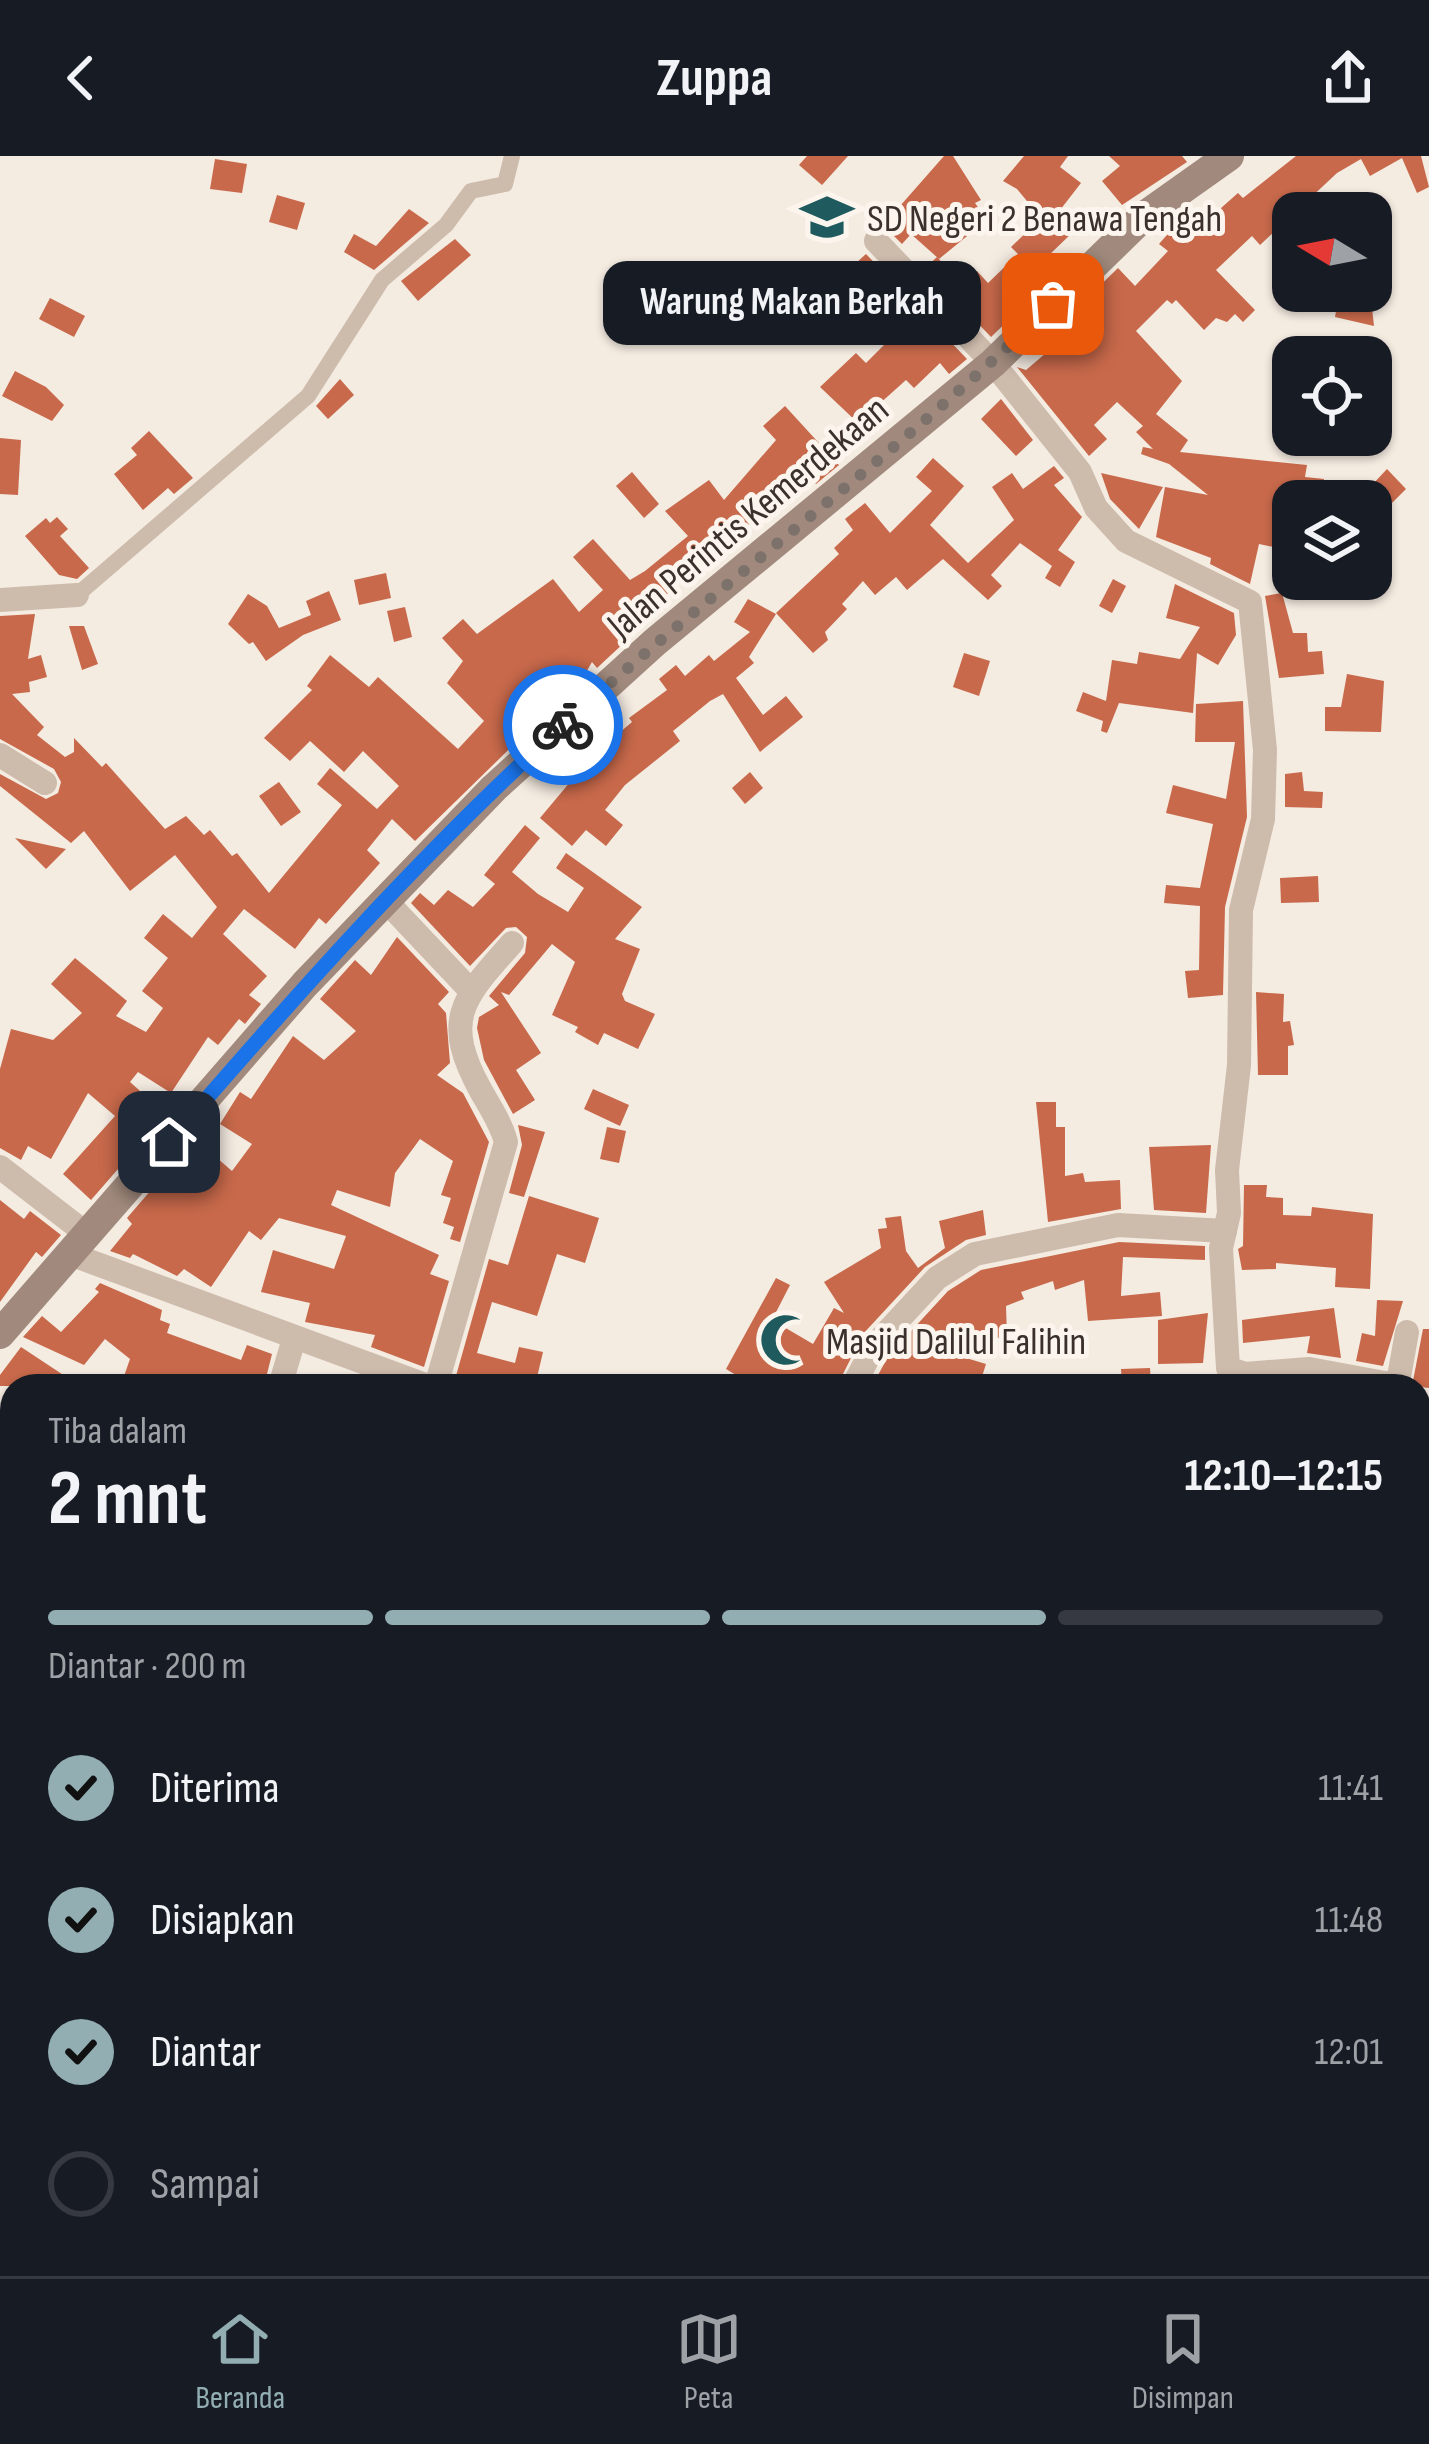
<!DOCTYPE html>
<html lang="id">
<head>
<meta charset="utf-8">
<style>
  :root { --surface:#171b24; --page:#20242c; --text:#f1f3f6; --muted:#9ea1a6; --line:#363941; --accent:#92aeb2 }
  body { margin:0; font-family:"Sofia Sans Condensed",sans-serif; background:var(--page); color:var(--text); height:100vh; display:flex; flex-direction:column; font-size:45px; white-space:nowrap }
  * { box-sizing:border-box; margin:0 }
  p { font-size:39px; color:var(--muted) }
  .icon { flex:none; width:66px; height:66px; fill:none; stroke:currentColor; stroke-width:2; stroke-linecap:round; stroke-linejoin:round }
  .map { position:relative; flex:1; overflow:hidden }
  .panel { position:absolute; left:0px; top:1218px; width:1431px; height:903px; display:flex; flex-direction:column; background:var(--surface); border-radius:36px 36px 0 0; box-shadow:0 3px 9px #0004 }
  .panel>* { flex:none }
  .needle { width:78px; rotate:280deg }
  .tools { position:absolute; left:1272px; top:36px; display:grid; gap:24px }
  .tools a { display:grid; place-items:center; width:120px; height:120px; border-radius:24px; background:var(--surface); box-shadow:0 3px 9px #0004; font-size:60px }
  .pin { position:absolute; display:grid; place-items:center; width:102px; height:102px; color:#fff; margin:-51px; border-radius:24px; box-shadow:0 6px 18px #0006 }
  .courier { position:absolute; display:grid; place-items:center; width:120px; height:120px; margin:-60px; border:9px solid #1a73e8; border-radius:50%; background:#fff; color:#222; box-shadow:0 3px 15px #0007 }
  .bubble { position:absolute; height:84px; border-radius:24px; background:var(--surface); box-shadow:0 3px 9px #0004; font-size:39px; font-weight:700; line-height:84px; text-align:center }
  .summary em { font-style:normal; font-weight:700 }
  .summary div { display:flex; flex-direction:column-reverse }
  .summary { display:flex; align-items:center; justify-content:space-between; height:204px; padding:0 48px }
  h1 { font-size:78px; font-weight:700; line-height:90px }
  .bar { display:grid; grid-template-columns:repeat(4,1fr); gap:18px 12px; align-content:center; height:144px; padding:0 48px }
  .bar i { height:15px; border-radius:9px; background:var(--line) }
  .bar .selected { background:var(--accent) }
  .bar p { grid-column:span 4 }
  ol { padding:0 48px; list-style:none }
  li { display:flex; align-items:center; gap:36px; height:132px }
  li p { margin-inline-start:auto }
  li .icon { padding:12px; border-radius:50%; background:var(--accent); color:#111; stroke-width:4 }
  li:last-child { color:var(--muted) }
  li i { width:66px; height:66px; border:6px solid var(--line); border-radius:50% }
  header { display:flex; justify-content:space-between; align-items:center; height:156px; padding:0 48px; background:var(--surface); font-size:54px; font-weight:700 }
  .dock { display:flex; justify-content:space-around; align-items:center; height:168px; border-top:3px solid var(--line); background:var(--surface); font-size:33px; color:var(--muted) }
  .dock a { display:grid; justify-items:center; gap:6px }
  .dock .selected { color:var(--accent) }
  .map>svg:first-child { display:block }
  .building { fill:#c8694b }
  .lines { fill:none; stroke-linecap:round; stroke-linejoin:round }
  .pedestrian { stroke:#cdbbac; stroke-width:16 }
  .minor { stroke:#cdbbac; stroke-width:24 }
  .secondary { stroke:#a18a7d; stroke-width:30 }
  .done { stroke:#7c716b; stroke-width:12; stroke-dasharray:0 21.6 }
  .route { stroke:#1a73e8; stroke-width:15 }
  .labels { text-anchor:middle; stroke-width:10; stroke-linejoin:round; paint-order:stroke }
  .poi-label { font-size:39px; fill:#3b302b; stroke:#fbf5ee; text-anchor:start }
  .street-label { font-size:39px; fill:#3b302b; stroke:#fbf5ee }
</style>
</head>
<body>
<header><svg class="icon" aria-label="back" viewBox="0 0 24 24"><path d="M15 5l-7 7 7 7"/></svg>Zuppa<svg class="icon" aria-label="share" viewBox="0 0 24 24"><path d="M12 15V3M7 8l5-5 5 5M5 13v7h14v-7"/></svg></header>
<div class="map">
<svg width="1429" height="2120" viewBox="0 0 1429 2120">
  <rect width="100%" height="100%" fill="#f4ebe1"/>
  <!-- building -->
  <g class="building">
    <polygon points="807,0 848,0 822,29 799,9"/>
    <polygon points="944,0 953,0 981,44 975,47 980,54 964,65 972,76 939,103 911,78 902,88 889,75 899,63 893,58"/>
    <polygon points="1024,0 1068,0 1060,11 1081,27 1057,58 1073,76 1046,102 1055,112 1038,127 1042,132 991,181 925,112 937,101 963,129 977,115 988,127 1018,98 1011,91 1041,62 1017,33 1003,25"/>
    <polygon points="1109,0 1182,0 1187,6 1122,49 1102,25 1120,10"/>
    <polygon points="1296,0 1421,0 1429,31 1417,37 1402,2 1370,20 1361,3 1337,17 1260,89 1252,80 1216,114 1255,154 1243,166 1235,158 1227,166 1216,162 1204,174 1176,144 1172,148 1167,144 1136,175 1182,225 1156,258 1188,284 1180,296 1307,309 1305,321 1324,323 1322,345 1293,345 1293,395 1259,388 1250,428 1210,408 1211,402 1156,381 1165,331 1208,339 1169,308 1141,298 1143,291 1153,293 1136,276 1143,270 1117,246 1094,269 1107,283 1089,300 1017,211 1026,214 1072,175 1092,155 1083,146 1118,112 1135,130 1168,95 1159,88 1173,72 1186,83 1238,37 1243,42"/>
    <polygon points="215,3 247,8 242,37 210,33"/>
    <polygon points="277,39 305,47 297,74 269,66"/>
    <polygon points="409,53 429,67 374,114 344,96 354,78 376,90"/>
    <polygon points="455,83 471,99 418,145 401,125"/>
    <polygon points="866,98 967,203 949,218 940,207 914,232 906,224 858,267 820,231 856,197 866,207 903,170 865,128 838,152 824,136"/>
    <polygon points="50,142 85,160 74,181 39,163"/>
    <polygon points="1338,144 1372,152 1374,170 1335,161"/>
    <polygon points="15,215 46,231 64,249 52,265 2,240"/>
    <polygon points="340,223 354,239 328,263 316,250"/>
    <polygon points="1001,243 1033,284 1016,300 981,263"/>
    <polygon points="785,250 839,309 816,328 800,311 715,408 708,400 650,454 654,459 597,512 592,506 581,525 561,540 552,530 526,556 536,567 415,685 392,663 367,694 380,707 326,768 319,762 295,793 244,753 223,778 267,820 249,839 261,848 245,868 239,863 218,889 208,881 171,937 138,916 130,926 166,958 91,1044 63,1018 115,960 88,937 51,1003 28,990 21,1004 0,992 0,913 11,873 53,884 82,857 51,828 75,802 127,845 116,860 146,876 163,852 142,835 168,802 144,782 163,758 192,782 217,751 175,699 130,735 84,675 71,687 0,630 0,618 46,643 58,637 61,626 54,613 0,583 0,460 35,458 28,503 41,499 47,521 29,526 30,536 12,538 44,571 37,579 65,601 74,596 74,582 102,611 106,607 165,673 186,660 204,679 210,674 232,700 237,697 269,737 342,649 317,628 330,612 377,653 399,630 363,595 344,616 310,585 290,605 264,582 312,534 307,530 330,499 369,531 378,521 458,593 484,565 447,527 463,505 442,482 463,463 477,478 553,423 579,456 603,434 573,401 593,383 630,424 645,415 688,380 665,355 709,324 724,344 776,284 763,270"/>
    <polygon points="149,275 193,322 174,338 168,332 143,354 114,318 137,299 131,292"/>
    <polygon points="0,282 21,284 18,339 0,338"/>
    <polygon points="933,302 964,330 930,369 968,407 1014,364 992,331 1012,317 1023,333 1054,310 1064,322 1054,329 1082,361 1058,394 1075,406 1060,431 1045,422 1052,410 1020,387 991,419 1002,430 988,444 943,403 907,434 896,421 875,439 863,425 842,448 847,453 825,476 828,484 813,497 776,457 839,398 834,392 853,374 845,363 865,347 890,377 932,335 916,321"/>
    <polygon points="1387,313 1406,333 1391,348 1372,329"/>
    <polygon points="632,316 659,348 644,362 616,330"/>
    <polygon points="1101,317 1163,331 1139,373 1110,343"/>
    <polygon points="57,361 68,373 60,380 89,412 77,423 59,419 25,380 46,362 50,367"/>
    <polygon points="386,417 391,442 359,449 354,424"/>
    <polygon points="1113,423 1126,430 1112,457 1099,450"/>
    <polygon points="1175,428 1234,457 1236,479 1218,509 1197,497 1193,557 1119,547 1107,577 1101,575 1103,565 1076,555 1083,536 1106,545 1112,504 1137,508 1139,496 1180,503 1200,471 1166,462"/>
    <polygon points="329,435 341,464 303,479 266,505 253,486 249,488 228,468 248,438 267,450 279,472 311,459 306,445"/>
    <polygon points="1282,437 1293,477 1307,477 1308,496 1322,495 1324,518 1279,522 1265,440"/>
    <polygon points="748,443 776,458 749,501 754,507 736,522 763,559 786,540 803,561 760,596 723,538 710,545 673,575 680,585 625,629 605,654 623,669 606,690 586,674 572,690 540,662 591,601 632,566 629,562 667,534 659,523 676,509 685,520 709,499 714,505 750,476 734,466"/>
    <polygon points="405,451 412,481 394,486 387,455"/>
    <polygon points="69,470 84,470 98,508 82,514"/>
    <polygon points="964,497 990,505 979,540 953,531"/>
    <polygon points="1347,518 1384,525 1381,576 1325,575 1325,551 1341,551"/>
    <polygon points="1243,545 1247,661 1225,751 1223,839 1188,842 1185,815 1199,814 1200,750 1164,747 1166,729 1200,732 1213,668 1166,657 1173,629 1226,643 1235,586 1195,586 1196,548"/>
    <polygon points="750,616 763,632 745,648 732,632"/>
    <polygon points="1302,616 1304,635 1323,636 1322,652 1285,651 1285,618"/>
    <polygon points="279,626 301,656 281,670 259,640"/>
    <polygon points="525,669 540,682 512,716 538,738 568,756 584,732 556,712 566,697 642,751 615,783 640,793 622,838 625,845 655,858 638,893 604,877 598,889 575,876 578,871 552,859 575,806 552,788 509,839 501,836 541,897 516,914 535,944 513,958 484,904 477,872 479,861 499,849 489,840 525,797 527,781 516,771 506,772 470,810 411,747 420,737 434,749 448,734 473,751 495,728 484,719"/>
    <polygon points="15,682 66,693 46,713"/>
    <polygon points="1318,720 1319,746 1281,747 1280,722"/>
    <polygon points="397,781 449,836 438,848 446,857 450,907 437,919 463,937 489,986 460,1086 450,1083 454,1071 443,1067 451,1042 441,1039 453,1005 420,983 395,1017 390,1051 337,1034 331,1049 439,1099 430,1118 449,1125 424,1211 371,1191 375,1179 305,1166 310,1147 261,1136 273,1094 334,1113 346,1080 279,1062 261,1084 249,1075 211,1131 184,1113 177,1120 133,1098 130,1102 110,1095 132,1068 127,1062 195,983 232,1015 252,988 220,968 240,936 251,943 293,880 324,904 356,875 320,843 355,804 371,819"/>
    <polygon points="1256,836 1284,838 1283,866 1290,865 1294,889 1288,890 1288,919 1258,919"/>
    <polygon points="593,933 629,949 620,970 584,953"/>
    <polygon points="1036,946 1056,946 1056,971 1065,971 1065,1020 1083,1017 1085,1026 1120,1024 1121,1053 1048,1066"/>
    <polygon points="518,969 545,976 524,1041 509,1037 522,989"/>
    <polygon points="607,971 626,975 619,1007 600,1003"/>
    <polygon points="1211,989 1206,1057 1154,1054 1149,991"/>
    <polygon points="1244,1029 1267,1029 1266,1041 1283,1042 1283,1059 1311,1060 1312,1051 1373,1058 1370,1133 1335,1131 1336,1112 1276,1107 1276,1113 1242,1114 1238,1093 1243,1090"/>
    <polygon points="529,1040 599,1062 585,1107 557,1098 537,1160 492,1146 477,1197 515,1207 519,1191 543,1196 535,1230 454,1227 489,1103 508,1109"/>
    <polygon points="0,1044 24,1063 30,1055 61,1079 42,1101 36,1096 0,1146"/>
    <polygon points="983,1054 986,1079 966,1084 925,1111 863,1178 837,1230 822,1222 817,1230 754,1230 726,1213 776,1122 790,1129 772,1164 813,1188 834,1152 844,1157 824,1126 881,1092 878,1073 887,1072 885,1062 901,1060 906,1095 918,1112 945,1092 939,1065"/>
    <polygon points="1119,1086 1205,1090 1205,1104 1123,1101 1121,1140 1160,1136 1162,1160 1088,1165 1084,1124 1055,1134 1053,1125 1021,1136 1024,1143 1006,1150 1007,1181 923,1189 986,1208 979,1230 943,1221 942,1230 872,1230 889,1199 948,1135 981,1114"/>
    <polygon points="100,1127 162,1154 160,1164 170,1168 167,1177 241,1204 247,1189 272,1198 264,1230 142,1230 123,1223 130,1203 105,1183 84,1209 23,1181 42,1160 61,1176 99,1136 95,1133"/>
    <polygon points="1377,1144 1403,1145 1383,1210 1356,1205 1362,1177 1375,1180"/>
    <polygon points="1334,1152 1341,1202 1307,1197 1310,1180 1243,1187 1242,1164"/>
    <polygon points="1208,1157 1203,1207 1158,1208 1158,1164"/>
    <polygon points="1423,1173 1429,1173 1429,1232 1412,1230"/>
    <polygon points="21,1191 80,1230 0,1230 0,1219"/>
    <polygon points="1150,1212 1151,1230 1122,1230 1121,1213"/>
  </g>
  <g class="lines">
    <!-- pedestrian -->
    <polyline class="pedestrian" points="77,439 308,240 382,124 446,69 471,35 505,28 512,0"/>
    <!-- minor -->
    <g class="minor">
      <polyline points="876,85 993,207 1080,316 1096,352 1126,385 1250,446 1265,594 1263,663 1241,754 1239,909 1227,1014 1229,1057 1221,1092 1228,1212 1245,1218 1309,1213 1390,1228 1399,1221 1407,1176"/>
      <polyline points="0,444 77,439"/>
      <polyline points="0,599 45,627"/>
      <polyline points="386,745 470,834"/>
      <polyline points="0,1011 88,1079"/>
      <polyline points="70,1098 428,1230"/>
      <polyline points="280,1230 294,1183"/>
      <path d="M436 1230 506 986C501 967 490 951 481 935 441 863 463 842 512 787"/>
      <polyline points="853,1230 875,1189 937,1122 975,1098 1118,1069 1225,1075"/>
      <polyline points="0,1306 12,1315"/>
      <polyline points="1419,1720 1429,1726"/>
      <polyline points="1419,1925 1429,1906"/>
      <polyline points="358,2109 360,2120"/>
      <polyline points="725,2109 726,2120"/>
      <polyline points="1215,2109 1256,2120"/>
      <polyline points="80,2120 81,2109"/>
      <polyline points="306,2120 309,2109"/>
      <polyline points="645,2120 666,2109"/>
      <polyline points="1260,2120 1399,2113"/>
    </g>
    <!-- secondary -->
    <polyline class="secondary" points="0,1178 305,828 494,632 655,486 993,207 1143,61 1229,0"/>
  </g>
  <g class="lines">
    <!-- done -->
    <path class="done" d="M563 569C723 425 898 298 1053 148"/>
    <!-- route -->
    <path class="route" d="M169 986C294 841 421 698 563 569"/>
  </g>
  <!-- icons -->
  <defs>
    <g id="school-bare" transform="scale(4.14)"><path d="M0-5L7-2L0 1L-7-2ZM-4 1L0 2.5L4 1V4Q0 6-4 4Z" fill="#1f5a5e" stroke="#fbf5ee" stroke-width="2.5" paint-order="stroke"/></g>
    <g id="mosque-bare" transform="scale(4.14)"><path d="M3.5-4.9A6 6 0 1 0 3.5 4.9A5 5 0 1 1 3.5-4.9Z" fill="#1f5a5e" stroke="#fbf5ee" stroke-width="2.5" paint-order="stroke"/></g>
  </defs>
  <g fill-rule="evenodd">
    <use href="#school-bare" x="827" y="61"/>
    <use href="#mosque-bare" x="786" y="1184"/>
  </g>
  <g class="labels">
    <!-- poi labels -->
    <g class="poi-label">
      <text x="867" y="75">SD Negeri 2 Benawa Tengah</text>
      <text x="826" y="1198">Masjid Dalilul Falihin</text>
    </g>
    <!-- street labels -->
    <g class="street-label">
      <text transform="translate(747 360) rotate(-40)" y="14">Jalan Perintis Kemerdekaan</text>
    </g>
  </g>
</svg>
<div class="tools">
<a><svg class="needle" viewBox="-14 -14 28 28"><path d="M0-13l5 13h-10z" fill="#e53935"/><path d="M0 13l5-13h-10z" fill="#9ea1a6"/></svg></a>
<a><svg class="icon" aria-label="locate" viewBox="0 0 24 24"><circle cx="12" cy="12" r="6"/><path d="M12 2v4M12 18v4M2 12h4M18 12h4"/></svg></a>
<a><svg class="icon" aria-label="layers" viewBox="0 0 24 24"><path d="M12 4l9 5-9 5-9-5zM3 14l9 5 9-5"/></svg></a>
</div>
<div class="pin" style="left:1053px;top:148px;background:#ea580c"><svg class="icon" aria-label="bag" viewBox="0 0 24 24"><path d="M5 8h14l-1 12H6zM9 8a3 3 0 0 1 6 0"/></svg></div>
<div class="pin" style="left:169px;top:986px;background:#1f2937"><svg class="icon" aria-label="home" viewBox="0 0 24 24"><path d="M3 11l9-7 9 7M6 9v11h12V9"/></svg></div>
<div class="courier" style="left:563px;top:569px"><svg class="icon" aria-label="bike" viewBox="0 0 24 24"><circle cx="6" cy="16" r="4"/><circle cx="18" cy="16" r="4"/><path d="M6 16l4-8h5l3 8M10 8l3 8H6M13 5h3"/></svg></div>
<div class="bubble" style="left:603px;top:105px;width:378px">Warung Makan Berkah</div>
<section class="panel">
<div class="summary"><div><h1>2 mnt</h1><p>Tiba dalam</p></div><em>12:10–12:15</em></div>
<div class="bar"><i class="selected"></i><i class="selected"></i><i class="selected"></i><i></i><p>Diantar · 200 m</p></div>
<ol>
<li><svg class="icon" aria-label="check" viewBox="0 0 24 24"><path d="M5 12l5 5 9-10"/></svg>Diterima<p>11:41</p></li>
<li><svg class="icon" aria-label="check" viewBox="0 0 24 24"><path d="M5 12l5 5 9-10"/></svg>Disiapkan<p>11:48</p></li>
<li><svg class="icon" aria-label="check" viewBox="0 0 24 24"><path d="M5 12l5 5 9-10"/></svg>Diantar<p>12:01</p></li>
<li><i></i>Sampai</li>
</ol>
</section>
</div>
<nav class="dock">
<a class="selected"><svg class="icon" aria-label="home" viewBox="0 0 24 24"><path d="M3 11l9-7 9 7M6 9v11h12V9"/></svg>Beranda</a>
<a><svg class="icon" aria-label="map" viewBox="0 0 24 24"><path d="M3 6l6-2 6 2 6-2v14l-6 2-6-2-6 2zM9 4v14M15 6v14"/></svg>Peta</a>
<a><svg class="icon" aria-label="saved" viewBox="0 0 24 24"><path d="M7 4h10v16l-5-4-5 4z"/></svg>Disimpan</a>
</nav>
</body>
</html>
